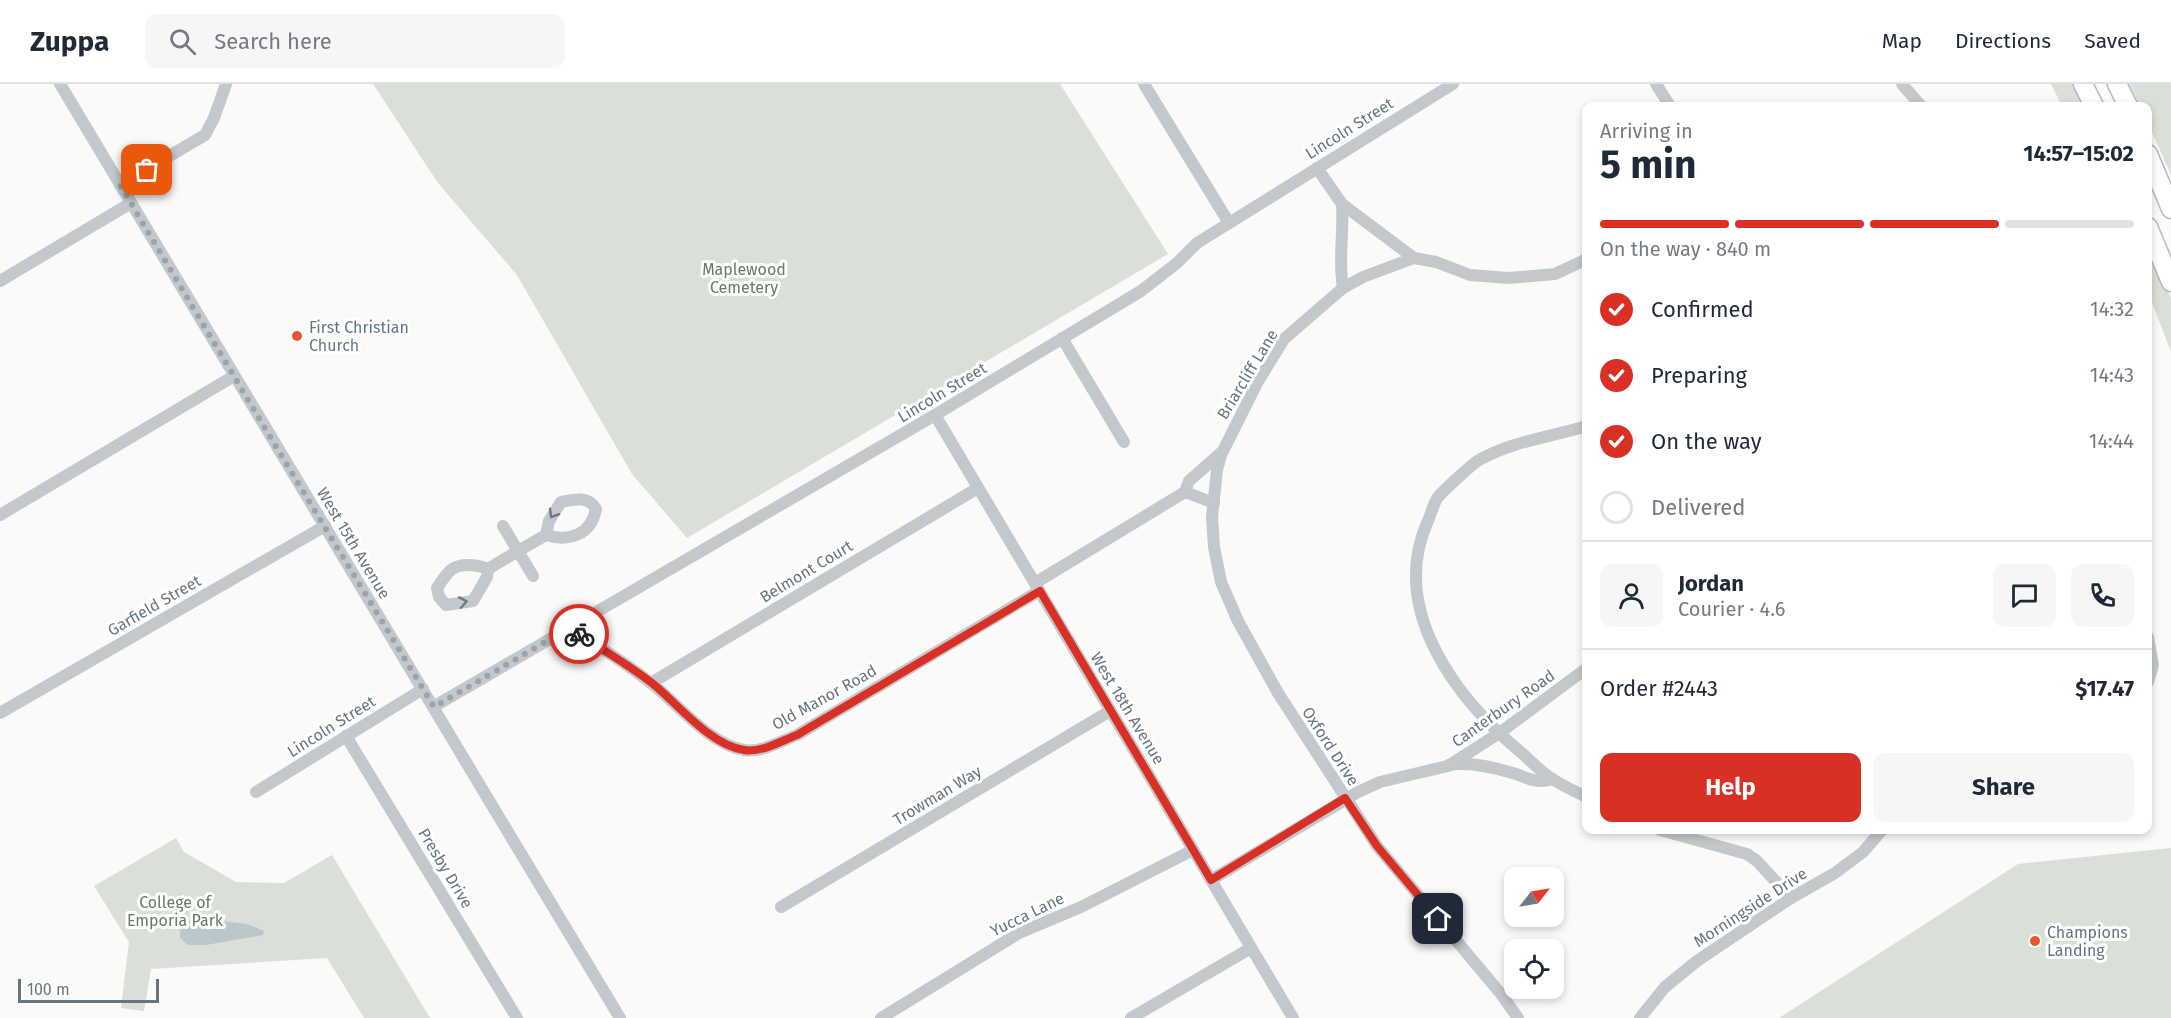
<!DOCTYPE html>
<html lang="en">
<head>
<meta charset="utf-8">
<style>
  :root { --surface:#fff; --page:#f6f6f7; --text:#1f2937; --muted:#747a83; --line:#e0e1e3; --accent:#d93025 }
  body { margin:0; font-family:"Fira Sans",sans-serif; background:var(--page); color:var(--text); height:100vh; display:flex; flex-direction:column; font-size:22px; white-space:nowrap }
  * { box-sizing:border-box; margin:0 }
  p { font-size:20px; color:var(--muted) }
  .icon { flex:none; width:33px; height:33px; fill:none; stroke:currentColor; stroke-width:2; stroke-linecap:round; stroke-linejoin:round }
  .map { position:relative; flex:1; overflow:hidden }
  .details { position:absolute; left:1582px; top:18px; width:570px; height:732px; display:flex; flex-direction:column; background:var(--surface); border-radius:12px; box-shadow:0 3px 9px #0003 }
  .details>* { flex:none }
  .needle { width:39px; rotate:59deg }
  .buttons { position:absolute; left:1504px; top:783px; display:grid; gap:12px }
  .buttons a { display:grid; place-items:center; width:60px; height:60px; border-radius:12px; background:var(--surface); box-shadow:0 3px 9px #0003; font-size:30px }
  .scale { position:absolute; left:18px; bottom:15px; width:141px; box-sizing:border-box; padding-left:6px; border:3px solid #657683; border-top:0; font-size:16px; line-height:21px; white-space:nowrap; color:#657683; -webkit-text-stroke:4px #fff; paint-order:stroke }
  .pin { position:absolute; display:grid; place-items:center; width:51px; height:51px; color:#fff; margin:-26px; border-radius:12px; box-shadow:0 3px 9px #0006 }
  .courier { position:absolute; display:grid; place-items:center; width:60px; height:60px; margin:-30px; border:4px solid #d93025; border-radius:50%; background:#fff; color:#222; box-shadow:0 2px 8px #0007 }
  .summary em { font-style:normal; font-weight:700 }
  .summary div { display:flex; flex-direction:column-reverse }
  .summary { display:flex; align-items:center; justify-content:space-between; height:102px; padding:0 18px }
  h1 { font-size:39px; font-weight:700; line-height:45px }
  .bar { display:grid; grid-template-columns:repeat(4,1fr); gap:9px 6px; align-content:center; height:72px; padding:0 18px }
  .bar i { height:8px; border-radius:4px; background:var(--line) }
  .bar .on { background:var(--accent) }
  .bar p { grid-column:span 4 }
  .line { display:flex; align-items:center; gap:15px; padding:0 18px; border-top:2px solid var(--line) }
  .line div { flex:1 }
  .round { display:grid; place-items:center; flex:none; width:63px; height:63px; border-radius:12px; background:var(--page) }
  ol { padding:0 18px; list-style:none }
  li { display:flex; align-items:center; gap:18px; height:66px }
  li p { margin-inline-start:auto }
  li .icon { padding:6px; border-radius:50%; background:var(--accent); color:#fff; stroke-width:4 }
  li:last-child { color:var(--muted) }
  li i { width:33px; height:33px; border:3px solid var(--line); border-radius:50% }
  .cta { display:flex; gap:12px; margin-top:auto; padding:12px 18px }
  .cta a { flex:1; height:69px; border-radius:12px; background:var(--accent); color:#fff; font-size:24px; font-weight:700; line-height:69px; text-align:center }
  .cta a+a { background:var(--page); color:var(--text) }
  header { display:flex; align-items:center; gap:36px; box-sizing:border-box; height:84px; padding:0 30px; background:var(--surface); border-bottom:2px solid var(--line) }
  header strong { font-size:28px }
  nav { display:flex; gap:33px; margin-inline-start:auto; font-size:21px }
  .search { width:420px; height:54px; background:var(--page); display:flex; align-items:center; gap:15px; box-sizing:border-box; padding:0 21px; border-radius:12px; color:var(--muted); font-size:22px }
  .map>svg:first-child { display:block }
  .green { fill:#dadfd7 }
  .water { fill:#bbc7cb }
  .lines { fill:none; stroke-linecap:round; stroke-linejoin:round }
  .highway-casing { stroke:#b4b9bd; stroke-width:21 }
  .minor { stroke:#c3c8cc; stroke-width:12 }
  .highway { stroke:#fff; stroke-width:18 }
  .oneway { stroke:#6a7a87 }
  .done { stroke:#99a4ac; stroke-width:6; stroke-dasharray:0 10.8 }
  .route { stroke:#d93025; stroke-width:8 }
  .poi-dot { fill:#e4572e; stroke:#fff; stroke-width:2 }
  .labels { text-anchor:middle; stroke-width:6; stroke-linejoin:round; paint-order:stroke }
  .street-label { font-size:16px; fill:#657683; stroke:#fff }
  .park-label { font-size:16px; fill:#687a64; stroke:#fff }
  .poi-label { font-size:16px; fill:#657683; stroke:#fff; text-anchor:start }
</style>
</head>
<body>
<header>
<strong>Zuppa</strong>
<div class="search"><svg class="icon" aria-label="search" viewBox="0 0 24 24"><circle cx="10" cy="10" r="6"/><path d="M15 15l6 6"/></svg>Search here</div>
<nav><a>Map</a><a>Directions</a><a>Saved</a></nav>
</header>
<div class="map">
<svg width="2171" height="934" viewBox="0 0 2171 934">
  <rect width="100%" height="100%" fill="#fafaf8"/>
  <!-- green -->
  <g class="green">
    <polygon points="373,0 1060,0 1168,170 687,454 632,390 517,191 438,99"/>
    <polygon points="2051,0 2075,0 2087,22 2062,22"/>
    <polygon points="2129,0 2171,0 2171,91 2148,39 2148,22 2140,22"/>
    <polygon points="2148,159 2171,215 2171,268 2148,208"/>
    <polygon points="176,754 184,768 236,798 284,799 332,771 430,934 364,934 327,874 151,885 144,927 121,924 129,858 94,802"/>
    <polygon points="2171,764 2171,934 1779,934 2018,780"/>
  </g>
  <!-- water -->
  <polygon class="water" points="201,835 247,840 264,847 263,851 206,861 188,861 180,854 180,844 188,838"/>
  <g class="lines">
    <!-- highway casing -->
    <g class="highway-casing">
      <g id="highway">
        <polyline points="2083,0 2094,22"/>
        <polyline points="2117,0 2128,22"/>
        <polyline points="2148,70 2171,125"/>
        <polyline points="2148,143 2171,198"/>
      </g>
    </g>
    <!-- minor -->
    <g class="minor">
      <path d="M60 0C245 313 433 623 620 934"/>
      <polyline points="1144,0 1229,139"/>
      <polyline points="1656,0 1670,22"/>
      <polyline points="1902,0 1921,22"/>
      <polyline points="1317,84 1342,120"/>
      <polyline points="120,101 205,51 214,34 226,0"/>
      <polyline points="0,197 131,119"/>
      <path d="M1343 204C1338 176 1344 148 1342 120L1414 174"/>
      <polyline points="1062,254 1124,358"/>
      <polyline points="935,331 1293,934"/>
      <path d="M1587 342C1550 353 1513 357 1479 376 1471 381 1444 406 1438 413 1433 420 1431 431 1427 439 1389 527 1457 616 1523 670 1533 679 1543 690 1554 696 1565 703 1576 708 1587 713"/>
      <polyline points="1222,368 1217,386 1212,433 1214,463 1221,498 1238,537 1278,609 1377,762 1501,910 1518,934"/>
      <polyline points="1185,408 1214,419"/>
      <polyline points="0,431 234,292"/>
      <path d="M488 485C481 482 476 481 468 481 450 481 447 490 437 504L439 513 446 521 473 517 487 493 488 485 518 467 503 442"/>
      <path d="M533 492 518 467 546 451C569 458 591 451 596 425 589 412 575 415 561 418L549 437 546 451"/>
      <polyline points="1035,499 1185,408 1189,397 1223,367 1257,299 1284,255 1343,204 1363,193 1414,174 1436,178 1470,191 1509,194 1555,190 1587,175"/>
      <path d="M571 543C597 562 626 579 651 599 678 620 709 660 744 666 761 669 781 657 797 651L1039 507"/>
      <polyline points="2148,553 2153,581 2148,598"/>
      <polyline points="651,599 978,404"/>
      <polyline points="433,623 935,331 1141,207 1177,179 1197,159 1453,0"/>
      <polyline points="0,629 325,442"/>
      <polyline points="346,652 517,934"/>
      <path d="M1449 681C1470 677 1496 684 1516 690 1530 695 1538 700 1552 695"/>
      <polyline points="256,708 423,605"/>
      <polyline points="1660,746 1747,770 1757,777 1791,814"/>
      <polyline points="1211,796 1358,708 1380,698 1448,682 1498,650 1587,584"/>
      <polyline points="781,823 1110,627"/>
      <polyline points="881,934 1019,849 1081,823 1193,766"/>
      <polyline points="1131,934 1251,864"/>
      <polyline points="1640,934 1665,903 1697,877 1791,814 1835,789 1863,768 1882,746"/>
    </g>
    <!-- highway -->
    <use href="#highway" class="highway"/>
  </g>
  <!-- one-way arrows -->
  <defs><path id="oneway-chevron" d="M-2-3.5L2.5 0L-2 3.5" fill="none" stroke-width="1.6" stroke-linecap="round" stroke-linejoin="round" transform="scale(1.5)"/></defs>
  <g class="oneway">
    <use href="#oneway-chevron" transform="translate(553 430) rotate(121)"/>
    <use href="#oneway-chevron" transform="translate(463 518) rotate(-11)"/>
  </g>
  <g class="lines">
    <!-- done -->
    <polyline class="done" points="147,86 120,101 278,366 434,623 571,543 579,550"/>
    <!-- route -->
    <path class="route" d="M579 550C603 566 629 581 652 599 678 620 710 661 744 666 761 669 781 657 797 651L1040 507 1211 796 1345 714 1377 762 1438 835"/>
  </g>
  <!-- markers -->
  <g class="poi-dot">
    <circle cx="297" cy="252" r="6"/>
    <circle cx="2035" cy="857" r="6"/>
  </g>
  <g class="labels">
    <!-- street labels -->
    <g class="street-label">
      <text transform="translate(1349 44) rotate(-32)" y="6">Lincoln Street</text>
      <text transform="translate(1247 290) rotate(-59)" y="6">Briarcliff Lane</text>
      <text transform="translate(942 308) rotate(-31)" y="6">Lincoln Street</text>
      <text transform="translate(354 459) rotate(59)" y="6">West 15th Avenue</text>
      <text transform="translate(806 487) rotate(-31)" y="6">Belmont Court</text>
      <text transform="translate(154 521) rotate(-30)" y="6">Garfield Street</text>
      <text transform="translate(824 613) rotate(-29)" y="6">Old Manor Road</text>
      <text transform="translate(1128 624) rotate(59)" y="6">West 18th Avenue</text>
      <text transform="translate(1503 624) rotate(-35)" y="6">Canterbury Road</text>
      <text transform="translate(331 642) rotate(-32)" y="6">Lincoln Street</text>
      <text transform="translate(1331 662) rotate(57)" y="6">Oxford Drive</text>
      <text transform="translate(937 711) rotate(-31)" y="6">Trowman Way</text>
      <text transform="translate(446 784) rotate(59)" y="6">Presby Drive</text>
      <text transform="translate(1750 823) rotate(-33)" y="6">Morningside Drive</text>
      <text transform="translate(1027 830) rotate(-26)" y="6">Yucca Lane</text>
    </g>
    <!-- park labels -->
    <g class="park-label">
      <text x="744" y="191">Maplewood<tspan x="744" dy="18">Cemetery</tspan></text>
      <text x="175" y="824">College of<tspan x="175" dy="18">Emporia Park</tspan></text>
    </g>
    <!-- poi labels -->
    <g class="poi-label">
      <text x="309" y="249">First Christian<tspan x="309" dy="18">Church</tspan></text>
      <text x="2047" y="854">Champions<tspan x="2047" dy="18">Landing</tspan></text>
    </g>
  </g>
</svg>
<div class="buttons">
<a><svg class="needle" viewBox="-14 -14 28 28"><path d="M0-13l5 13h-10z" fill="#e53935"/><path d="M0 13l5-13h-10z" fill="#747a83"/></svg></a>
<a><svg class="icon" aria-label="locate" viewBox="0 0 24 24"><circle cx="12" cy="12" r="6"/><path d="M12 2v4M12 18v4M2 12h4M18 12h4"/></svg></a>
</div>
<div class="scale">100 m</div>
<div class="pin" style="left:147px;top:86px;background:#ea580c"><svg class="icon" aria-label="bag" viewBox="0 0 24 24"><path d="M5 8h14l-1 12H6zM9 8a3 3 0 0 1 6 0"/></svg></div>
<div class="pin" style="left:1438px;top:835px;background:#1f2937"><svg class="icon" aria-label="home" viewBox="0 0 24 24"><path d="M3 11l9-7 9 7M6 9v11h12V9"/></svg></div>
<div class="courier" style="left:579px;top:550px"><svg class="icon" aria-label="bike" viewBox="0 0 24 24"><circle cx="6" cy="16" r="4"/><circle cx="18" cy="16" r="4"/><path d="M6 16l4-8h5l3 8M10 8l3 8H6M13 5h3"/></svg></div>
<section class="details">
<div class="summary"><div><h1>5 min</h1><p>Arriving in</p></div><em>14:57–15:02</em></div>
<div class="bar"><i class="on"></i><i class="on"></i><i class="on"></i><i></i><p>On the way · 840 m</p></div>
<ol>
<li><svg class="icon" aria-label="check" viewBox="0 0 24 24"><path d="M5 12l5 5 9-10"/></svg>Confirmed<p>14:32</p></li>
<li><svg class="icon" aria-label="check" viewBox="0 0 24 24"><path d="M5 12l5 5 9-10"/></svg>Preparing<p>14:43</p></li>
<li><svg class="icon" aria-label="check" viewBox="0 0 24 24"><path d="M5 12l5 5 9-10"/></svg>On the way<p>14:44</p></li>
<li><i></i>Delivered</li>
</ol>
<div class="line" style="height:108px"><a class="round"><svg class="icon" aria-label="person" viewBox="0 0 24 24"><circle cx="12" cy="8" r="4"/><path d="M4 21q1-7 8-7t8 7"/></svg></a><div><b>Jordan</b><p>Courier · 4.6</p></div><a class="round"><svg class="icon" aria-label="chat" viewBox="0 0 24 24"><path d="M4 5h16v11H9l-5 4z"/></svg></a><a class="round"><svg class="icon" aria-label="phone" viewBox="0 0 24 24"><path d="M5 4h4l2 5-3 2q2 4 5 5l2-3 5 2v4C11 20 4 13 5 4z"/></svg></a></div>
<div class="line" style="height:78px"><div>Order #2443</div><b>$17.47</b></div>
<div class="cta"><a>Help</a><a>Share</a></div>
</section>
</div>
</body>
</html>
